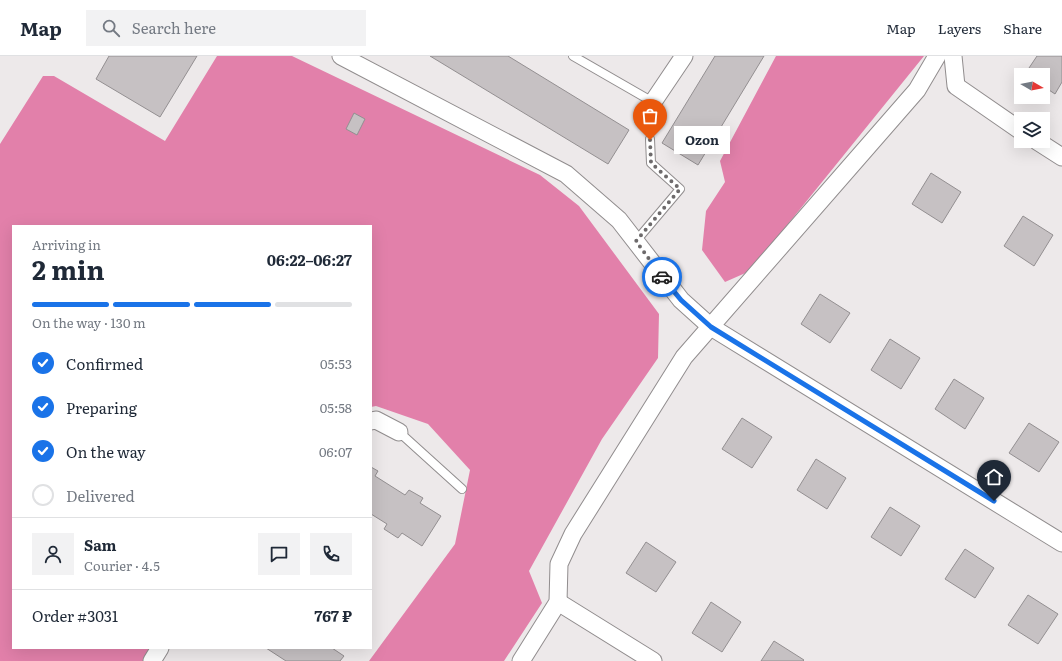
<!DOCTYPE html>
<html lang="en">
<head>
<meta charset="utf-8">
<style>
  :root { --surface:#fff; --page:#f2f2f3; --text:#1f2937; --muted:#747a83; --line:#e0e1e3; --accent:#1a73e8 }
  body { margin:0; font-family:Literata,serif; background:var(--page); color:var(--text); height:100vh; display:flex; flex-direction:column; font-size:15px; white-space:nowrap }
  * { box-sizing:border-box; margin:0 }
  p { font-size:13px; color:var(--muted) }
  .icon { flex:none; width:22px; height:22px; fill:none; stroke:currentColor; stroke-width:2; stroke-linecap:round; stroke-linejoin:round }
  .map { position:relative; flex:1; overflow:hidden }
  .sheet { position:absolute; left:12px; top:169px; width:360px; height:424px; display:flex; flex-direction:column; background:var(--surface); border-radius:0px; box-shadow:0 4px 16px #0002 }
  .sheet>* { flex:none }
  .needle { width:26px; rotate:99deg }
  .buttons { position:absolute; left:1014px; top:12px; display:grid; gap:8px }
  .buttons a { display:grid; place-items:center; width:36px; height:36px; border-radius:0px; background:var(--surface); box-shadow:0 4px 16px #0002; font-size:20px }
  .pin { position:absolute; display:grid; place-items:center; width:34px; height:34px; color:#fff; margin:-41px -17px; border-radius:50% 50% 50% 0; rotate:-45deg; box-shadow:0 0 4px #0007 }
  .pin .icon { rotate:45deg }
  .courier { position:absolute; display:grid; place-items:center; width:40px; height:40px; margin:-20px; border:3px solid #1a73e8; border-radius:50%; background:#fff; color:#222; box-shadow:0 1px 5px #0007 }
  .bubble { position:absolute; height:28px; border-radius:0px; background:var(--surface); box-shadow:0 4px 16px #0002; font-size:13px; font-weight:700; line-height:28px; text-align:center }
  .headline em { font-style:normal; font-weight:700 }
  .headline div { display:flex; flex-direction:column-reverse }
  .headline { display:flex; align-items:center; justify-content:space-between; height:68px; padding:0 20px }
  h1 { font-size:26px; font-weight:700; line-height:30px }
  .bar { display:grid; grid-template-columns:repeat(4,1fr); gap:6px 4px; align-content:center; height:48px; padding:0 20px }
  .bar i { height:5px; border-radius:3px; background:var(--line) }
  .bar .active { background:var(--accent) }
  .bar p { grid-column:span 4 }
  .line { display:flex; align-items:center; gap:10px; padding:0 20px; border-top:1px solid var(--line) }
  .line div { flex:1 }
  .round { display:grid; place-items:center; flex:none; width:42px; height:42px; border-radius:0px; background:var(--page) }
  ol { padding:0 20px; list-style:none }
  li { display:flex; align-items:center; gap:12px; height:44px }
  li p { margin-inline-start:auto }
  li .icon { padding:4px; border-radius:50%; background:var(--accent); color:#fff; stroke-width:4 }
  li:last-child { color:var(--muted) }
  li i { width:22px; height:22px; border:2px solid var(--line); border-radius:50% }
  header { display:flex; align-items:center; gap:24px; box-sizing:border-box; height:56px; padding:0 20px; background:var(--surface); border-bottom:1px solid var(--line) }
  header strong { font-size:19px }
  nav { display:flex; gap:22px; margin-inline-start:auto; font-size:14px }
  .search { width:280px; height:36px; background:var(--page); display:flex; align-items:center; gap:10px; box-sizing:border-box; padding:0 14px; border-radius:0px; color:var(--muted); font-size:15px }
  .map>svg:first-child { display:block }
  .forest { fill:#e280aa }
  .building { fill:#c6c1c3; stroke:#938f91 }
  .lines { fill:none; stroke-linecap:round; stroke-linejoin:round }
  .lane-casing { stroke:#918d8e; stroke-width:10 }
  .street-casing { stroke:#918d8e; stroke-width:19 }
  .lane { stroke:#fff; stroke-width:8 }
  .street { stroke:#fff; stroke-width:17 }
  .done { stroke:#6d6a6b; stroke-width:4; stroke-dasharray:0 7.2 }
  .route { stroke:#1a73e8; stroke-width:5 }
</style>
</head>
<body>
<header>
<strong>Map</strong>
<div class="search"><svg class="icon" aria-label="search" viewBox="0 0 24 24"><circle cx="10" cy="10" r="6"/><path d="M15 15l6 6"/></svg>Search here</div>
<nav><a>Map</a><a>Layers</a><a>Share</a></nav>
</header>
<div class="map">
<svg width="1062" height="605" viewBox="0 0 1062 605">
  <rect width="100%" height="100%" fill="#ede9ea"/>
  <!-- forest -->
  <g class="forest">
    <polygon points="217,0 292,0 540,119 579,150 659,258 658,302 602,383 529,515 542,547 504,605 369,605 455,488 470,414 428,368 376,350 371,351 371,170 13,170 13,592 154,592 146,605 0,605 0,88 43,20 54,20 165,85"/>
    <polygon points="776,0 924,0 750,215 725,226 702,194 706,155 725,126 720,105"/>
  </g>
  <!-- building -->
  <g class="building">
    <polygon points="109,0 197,0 160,61 96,23"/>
    <polygon points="430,0 508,0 629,74 608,108"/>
    <polygon points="715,0 764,0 698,109 662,87"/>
    <polygon points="1037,0 1062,0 1062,26 1055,38 1043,30 1043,19 1025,18"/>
    <polygon points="354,57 365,63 357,79 346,73"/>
    <polygon points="931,117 961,136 942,167 912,148"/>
    <polygon points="1023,160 1053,179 1034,210 1004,190"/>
    <polygon points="820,238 850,257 830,287 801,268"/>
    <polygon points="890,283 920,302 901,333 871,314"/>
    <polygon points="954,323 984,342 965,373 935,353"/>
    <polygon points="742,362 772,381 752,412 722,393"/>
    <polygon points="1029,367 1059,386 1039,416 1009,397"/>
    <polygon points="816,403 846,422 827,453 797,434"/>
    <polygon points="371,411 378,415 375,420 405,439 409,434 423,442 420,447 441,460 422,490 402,477 398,482 384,473 387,468 371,458"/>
    <polygon points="890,451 920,470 901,500 871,481"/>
    <polygon points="646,486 676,506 656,536 626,517"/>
    <polygon points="965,493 994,512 975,542 945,523"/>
    <polygon points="1028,539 1058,558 1038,588 1008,569"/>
    <polygon points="711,546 741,566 722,596 692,577"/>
    <polygon points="774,585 804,604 803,605 761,605"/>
    <polygon points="266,592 332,592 344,600 340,605 286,605"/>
  </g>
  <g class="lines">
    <!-- lane casing -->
    <g class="lane-casing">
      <g id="lane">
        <polyline points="573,0 653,46"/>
        <polyline points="636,185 680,133 651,107 650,83"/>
        <polyline points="399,376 462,433"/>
      </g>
    </g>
    <!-- street casing -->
    <g class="street-casing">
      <g id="street">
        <polyline points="341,0 566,118 619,164 681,244 711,271 1062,487"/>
        <polyline points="953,0 956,30 1021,75"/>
        <polyline points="653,46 684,0"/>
        <polyline points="1037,85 1062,101"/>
        <polyline points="371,365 376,364 399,376"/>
        <polyline points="558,546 653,605"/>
        <polyline points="152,605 160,592"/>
        <polyline points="521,605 558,546 559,508 573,478 684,301 917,34 937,0"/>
      </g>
    </g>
    <!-- lane -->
    <use href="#lane" class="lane"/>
    <!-- street -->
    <use href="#street" class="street"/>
  </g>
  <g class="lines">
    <!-- done -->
    <polyline class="done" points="650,84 651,107 680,133 636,185 662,221"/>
    <!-- route -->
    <polyline class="route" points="662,221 681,244 711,271 994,445"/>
  </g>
</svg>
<div class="buttons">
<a><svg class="needle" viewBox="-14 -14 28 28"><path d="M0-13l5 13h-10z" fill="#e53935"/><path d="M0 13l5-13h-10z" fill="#747a83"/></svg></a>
<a><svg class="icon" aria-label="layers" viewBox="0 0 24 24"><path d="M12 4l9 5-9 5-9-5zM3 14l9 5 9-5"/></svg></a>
</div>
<div class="pin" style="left:650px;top:84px;background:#ea580c"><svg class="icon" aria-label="bag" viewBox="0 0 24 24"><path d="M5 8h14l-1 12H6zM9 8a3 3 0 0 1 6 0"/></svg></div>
<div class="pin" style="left:994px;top:445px;background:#1f2937"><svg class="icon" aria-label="home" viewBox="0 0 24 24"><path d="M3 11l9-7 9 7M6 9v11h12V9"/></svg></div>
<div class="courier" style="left:662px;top:221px"><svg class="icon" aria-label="car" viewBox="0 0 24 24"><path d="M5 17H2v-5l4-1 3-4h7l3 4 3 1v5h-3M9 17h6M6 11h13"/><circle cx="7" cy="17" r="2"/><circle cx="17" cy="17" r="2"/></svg></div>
<div class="bubble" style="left:674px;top:70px;width:56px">Ozon</div>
<section class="sheet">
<div class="headline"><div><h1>2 min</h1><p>Arriving in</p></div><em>06:22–06:27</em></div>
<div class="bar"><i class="active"></i><i class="active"></i><i class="active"></i><i></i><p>On the way · 130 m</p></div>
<ol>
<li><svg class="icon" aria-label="check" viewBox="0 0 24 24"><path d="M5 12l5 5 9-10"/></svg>Confirmed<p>05:53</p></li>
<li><svg class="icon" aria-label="check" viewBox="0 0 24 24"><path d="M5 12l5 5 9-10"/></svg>Preparing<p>05:58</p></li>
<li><svg class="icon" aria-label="check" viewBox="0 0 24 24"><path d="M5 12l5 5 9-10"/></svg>On the way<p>06:07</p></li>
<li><i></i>Delivered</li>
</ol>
<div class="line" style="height:72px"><a class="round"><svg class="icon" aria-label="person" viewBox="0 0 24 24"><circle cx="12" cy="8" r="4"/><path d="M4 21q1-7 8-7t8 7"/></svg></a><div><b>Sam</b><p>Courier · 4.5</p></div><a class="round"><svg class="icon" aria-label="chat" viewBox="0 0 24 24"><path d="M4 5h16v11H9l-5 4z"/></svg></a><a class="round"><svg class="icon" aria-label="phone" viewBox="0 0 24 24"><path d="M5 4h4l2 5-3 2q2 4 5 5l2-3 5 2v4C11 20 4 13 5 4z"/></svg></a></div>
<div class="line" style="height:52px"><div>Order #3031</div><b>767 ₽</b></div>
</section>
</div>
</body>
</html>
